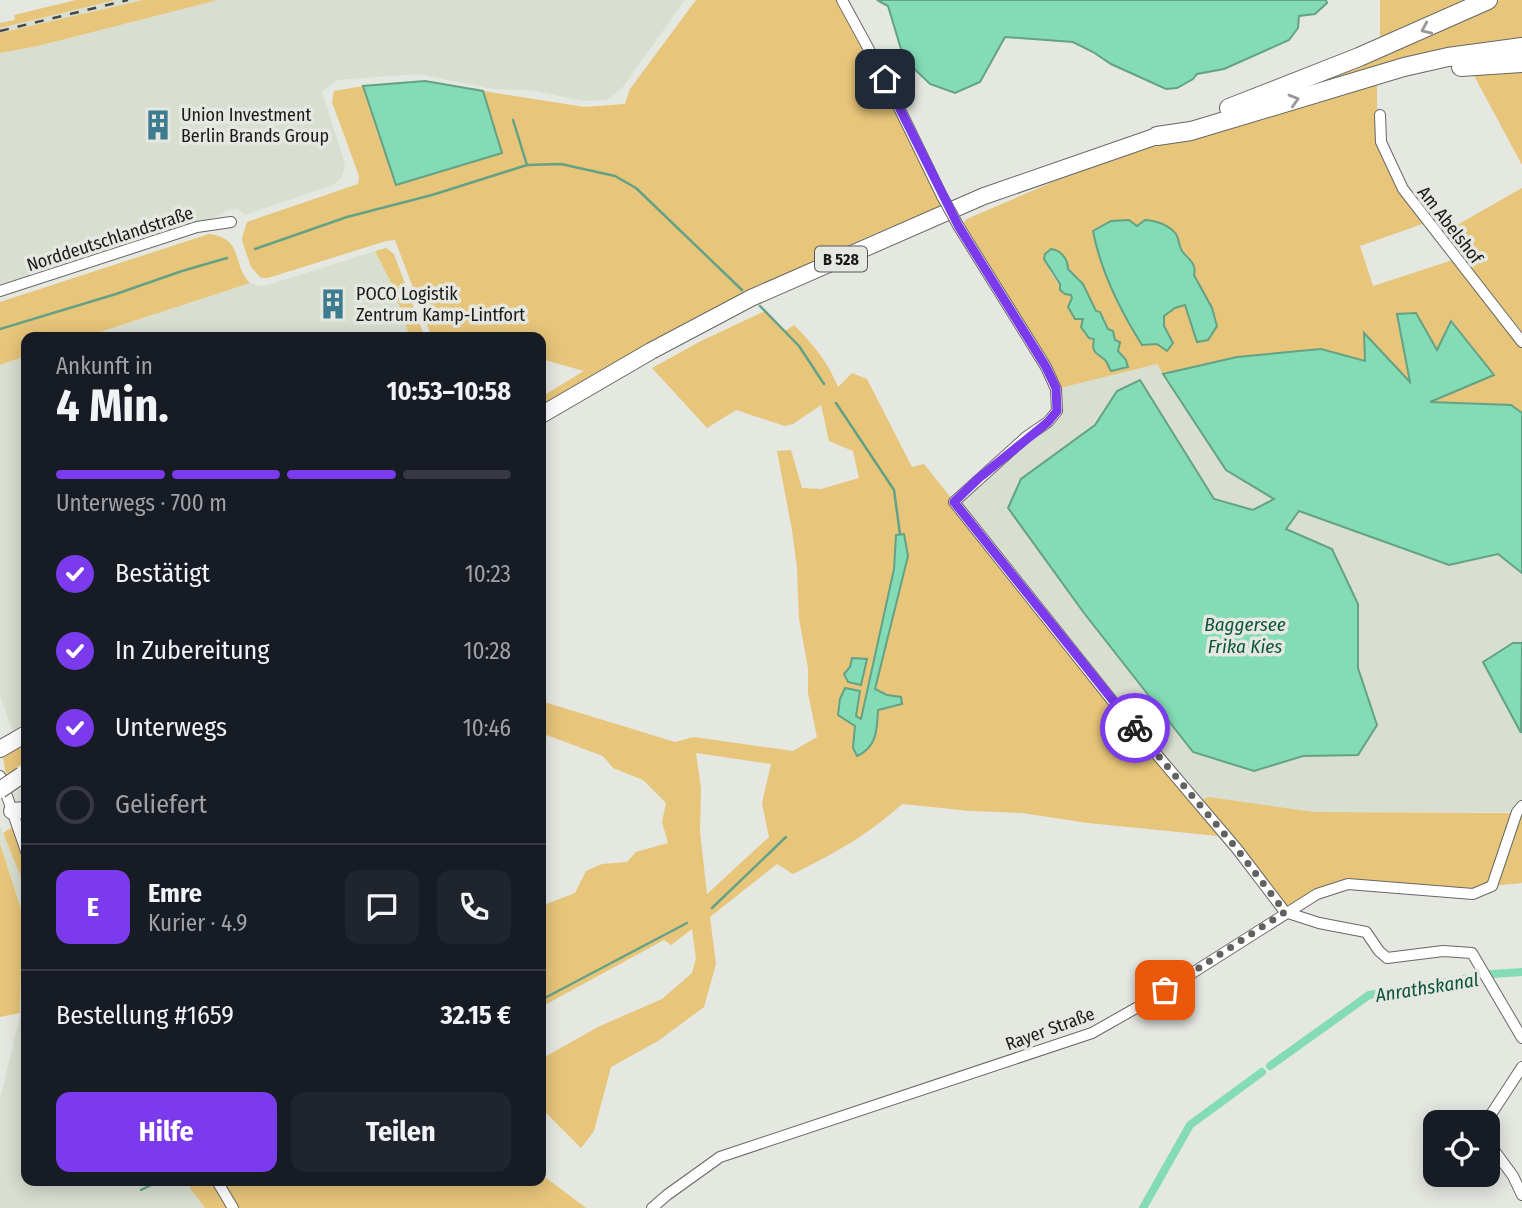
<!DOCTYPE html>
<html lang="de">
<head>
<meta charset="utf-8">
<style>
  :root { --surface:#171b24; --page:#20242c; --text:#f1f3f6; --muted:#9ea1a6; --line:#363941; --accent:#7c3aed }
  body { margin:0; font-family:"Fira Sans Condensed",sans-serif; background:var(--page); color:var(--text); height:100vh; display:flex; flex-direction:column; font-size:26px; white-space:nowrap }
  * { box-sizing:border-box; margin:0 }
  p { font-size:23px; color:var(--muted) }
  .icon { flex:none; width:38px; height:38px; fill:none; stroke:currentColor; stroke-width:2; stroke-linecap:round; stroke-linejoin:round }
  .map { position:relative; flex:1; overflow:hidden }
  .drawer { position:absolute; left:21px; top:332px; width:525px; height:854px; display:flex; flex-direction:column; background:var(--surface); border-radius:14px; box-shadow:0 4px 18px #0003 }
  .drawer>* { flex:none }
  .tools { position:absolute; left:1423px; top:1110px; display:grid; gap:14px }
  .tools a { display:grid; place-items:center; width:77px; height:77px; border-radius:14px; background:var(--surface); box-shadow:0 4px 18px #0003; font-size:35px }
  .pin { position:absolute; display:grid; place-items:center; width:60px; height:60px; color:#fff; margin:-30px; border-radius:14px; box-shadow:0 4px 10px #0006 }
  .courier { position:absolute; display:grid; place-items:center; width:70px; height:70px; margin:-35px; border:5px solid #7c3aed; border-radius:50%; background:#fff; color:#222; box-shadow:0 2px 9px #0007 }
  .head em { font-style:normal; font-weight:700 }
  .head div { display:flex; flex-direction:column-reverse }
  .head { display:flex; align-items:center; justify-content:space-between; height:119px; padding:0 35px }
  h1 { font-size:46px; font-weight:700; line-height:52px }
  .bar { display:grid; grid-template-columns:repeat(4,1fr); gap:10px 7px; align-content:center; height:84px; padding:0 35px }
  .bar i { height:9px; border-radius:5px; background:var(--line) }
  .bar .selected { background:var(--accent) }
  .bar p { grid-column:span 4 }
  .line { display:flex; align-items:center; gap:18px; padding:0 35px; border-top:2px solid var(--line) }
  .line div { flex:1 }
  .round { display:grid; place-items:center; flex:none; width:74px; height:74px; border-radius:14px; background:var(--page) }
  ol { padding:0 35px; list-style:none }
  li { display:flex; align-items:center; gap:21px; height:77px }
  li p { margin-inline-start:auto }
  li .icon { padding:7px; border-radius:50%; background:var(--accent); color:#fff; stroke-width:4 }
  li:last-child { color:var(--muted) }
  li i { width:38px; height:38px; border:4px solid var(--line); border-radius:50% }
  .button { display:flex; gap:14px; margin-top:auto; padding:14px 35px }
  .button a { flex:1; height:80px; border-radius:14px; background:var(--accent); color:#fff; font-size:28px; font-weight:700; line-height:80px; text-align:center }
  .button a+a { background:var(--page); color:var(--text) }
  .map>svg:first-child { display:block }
  .built { fill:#d8ded0 }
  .green { fill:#e7c57a; fill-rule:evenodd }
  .water { fill:#83dcb5; stroke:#64a286; stroke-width:2 }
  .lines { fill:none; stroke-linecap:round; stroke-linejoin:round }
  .stream { stroke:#64a286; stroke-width:2.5 }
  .canal { stroke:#83dcb5; stroke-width:8 }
  .minor-casing { stroke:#666863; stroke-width:12 }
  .trunk-casing { stroke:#666863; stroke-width:18 }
  .motorway-casing { stroke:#666863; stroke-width:20 }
  .minor { stroke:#fff; stroke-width:10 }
  .trunk { stroke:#fff; stroke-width:16 }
  .motorway { stroke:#fff; stroke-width:18 }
  .rail { stroke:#484946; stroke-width:2.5; stroke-dasharray:9 9; stroke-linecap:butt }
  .minor-bridge-casing { stroke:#666863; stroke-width:12; stroke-linecap:butt }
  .trunk-bridge-casing { stroke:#666863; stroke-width:18; stroke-linecap:butt }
  .minor-bridge { stroke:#fff; stroke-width:10 }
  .trunk-bridge { stroke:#fff; stroke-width:16 }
  .oneway { stroke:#989898 }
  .done { stroke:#61625f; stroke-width:7; stroke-dasharray:0 12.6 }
  .route { stroke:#7c3aed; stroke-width:9 }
  .labels { text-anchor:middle; stroke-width:7; stroke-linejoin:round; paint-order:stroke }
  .shield { fill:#e5e7e1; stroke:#575855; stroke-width:2 }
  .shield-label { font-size:16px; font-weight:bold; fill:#1a1b19 }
  .poi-label { font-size:18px; fill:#1a1b19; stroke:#e5e7e1; text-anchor:start }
  .street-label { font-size:18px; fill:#1a1b19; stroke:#e5e7e1 }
  .water-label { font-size:19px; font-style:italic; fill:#0a543b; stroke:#e5e7e1 }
</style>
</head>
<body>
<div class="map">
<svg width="1522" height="1208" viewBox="0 0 1522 1208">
  <rect width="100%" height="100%" fill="#e5e7e1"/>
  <!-- built -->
  <g class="built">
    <polygon points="115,0 143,0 0,33 0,28"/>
    <polygon points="218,0 685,0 622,88 606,100 583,101 530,90 492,89 419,74 337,80 322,91 345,165 342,176 335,184 245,215 237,209 227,210 216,217 0,285 0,53 38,46"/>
    <polygon points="375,251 394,289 410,338 83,338 250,283 258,286 268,285"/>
    <polygon points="26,356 26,726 14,734 0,696 0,365"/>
    <polygon points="1157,364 1226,470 1275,499 1253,510 1214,499 1180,443 1117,391 1095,425 1008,508 1084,613 1193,751 1254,771 1302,756 1357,755 1376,725 1358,668 1357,604 1332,549 1285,529 1296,510 1449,565 1498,553 1522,573 1522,643 1513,643 1483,662 1522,734 1522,806 1517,812 1314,812 1209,797 1192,804 954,502 1057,411 1056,389"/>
    <polygon points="0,826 26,889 26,1181 191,1181 190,1188 205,1208 0,1208 0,1099 24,999 23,913 0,845"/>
  </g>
  <!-- green -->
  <g class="green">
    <polygon points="76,0 115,0 0,28 0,23 15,20 14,15"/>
    <polygon points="143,0 218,0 38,46 0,53 0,33"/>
    <path d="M696 0H837L887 91 941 206C803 262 669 329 541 407V397L584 371 541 359V338H432L395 240 386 241 268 278H261L251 267 243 244 242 238 247 222 358 184 359 176 332 102 334 91 363 86 396 185 502 153 483 91 585 107 625 104 630 89Z"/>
    <polygon points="1380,0 1464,0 1380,41"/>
    <polygon points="1500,0 1522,0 1522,40 1233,112 1457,21"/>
    <polygon points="1522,69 1522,165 1471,70"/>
    <path d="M1377 84V115L1381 142 1428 222 1360 246 1373 286 1456 259 1522 342V413L1511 405 1428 402 1494 375 1452 322 1437 351 1411 383 1364 334 1365 361 1321 349 1237 357 1163 374 1157 364 1056 389 959 227 967 219 1055 181 1148 148 1200 136ZM1129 220 1137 226H1167L1177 235 1183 251 1189 257 1194 275 1212 308 1197 341 1185 305 1175 308 1164 316V326L1173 343 1167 351 1157 344 1142 345C1120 309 1101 273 1093 231 1105 222 1115 221 1129 220ZM1049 251 1061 252 1068 263V268L1083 284 1096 311 1101 312C1110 328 1114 346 1126 360L1123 369H1114L1107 362 1071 295 1065 294C1058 281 1045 270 1045 254Z"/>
    <polygon points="1522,188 1522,332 1443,233"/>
    <path d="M209 234C245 239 231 264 250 283L82 338H26V356L0 365V302Z"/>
    <polygon points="386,248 394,254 425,338 410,338 394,289 375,251"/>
    <path d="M765 311 785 331 794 325C813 344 828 362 838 387L852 373 867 379 912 467 924 464 1193 803 1209 797 1314 812 1516 813 1522 806V883L1492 886 1473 894 1348 884 1285 912 1218 836 1088 823 1022 813 971 811 902 804C868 835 833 854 793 874L777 864 710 917 716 964 704 1007 658 1041 611 1067 594 1131 581 1148 541 1108V1059L600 1026 662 999 692 973 696 958 692 929 671 945 664 940 541 1007V906L575 893 586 871 602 864 627 862 636 852 668 843 662 822 666 803 643 780 613 768 603 756 541 733V701L675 742 694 737 793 751 817 737 808 693V668L799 619 797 568 792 530 777 451 791 450 802 488 821 489 859 478 853 451 829 441 821 405 793 424 785 426 736 410 707 428 652 368 701 341ZM696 753 771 764 762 803 769 837 707 894 700 832 701 788Z"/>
    <polygon points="26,742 26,761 6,775 3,757"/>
    <polygon points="21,822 26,831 26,889 3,833"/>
    <polygon points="0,844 22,912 20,1013 0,1017"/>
    <polygon points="541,1174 586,1208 205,1208 190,1188 191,1181 541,1181"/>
  </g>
  <!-- water -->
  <g class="water">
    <polygon points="877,0 1326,0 1327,3 1315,14 1299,16 1298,28 1289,40 1224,69 1197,74 1193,79 1177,88 1166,89 1111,64 1093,52 1073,42 1005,37 980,82 955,93 930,84 904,59 888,6"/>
    <polygon points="425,81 483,91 502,153 396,185 363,86"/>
    <path d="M1129 220 1137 226 1145 220C1157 221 1168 224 1176 234 1179 239 1179 246 1182 251 1188 259 1197 263 1194 275L1212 308 1217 326 1208 340 1197 342 1185 305 1175 308 1164 316V326L1173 343 1167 351 1157 344 1142 345C1120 310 1101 273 1093 231L1111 221Z"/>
    <path d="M1051 249C1061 250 1068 259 1068 269L1083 284 1096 311 1100 312 1108 329 1113 331 1115 340 1120 342 1118 351 1126 360 1128 367 1111 371C1109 368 1108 364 1106 361 1097 352 1091 355 1094 339L1089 338 1081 327 1083 319H1075L1068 307 1072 298 1071 295 1065 294 1060 290V284L1044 259 1045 254Z"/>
    <polygon points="1416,313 1437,350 1451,321 1494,375 1430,402 1511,405 1522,413 1522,573 1498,554 1449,565 1299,511 1286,529 1332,549 1358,604 1358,668 1377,725 1358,755 1303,756 1254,771 1193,752 1084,613 1008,508 1021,479 1095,425 1117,391 1140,380 1214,499 1253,510 1274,499 1226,470 1163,374 1237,357 1321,349 1365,361 1364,333 1410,382 1397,314"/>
    <path d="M904 534 908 556 875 689 887 695 901 697 902 704 878 710C877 730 877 747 857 756L853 748 855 726 838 715 840 699 845 688 860 691 856 716 861 719 894 569 896 535Z"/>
    <polygon points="1513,643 1522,643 1521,733 1483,662"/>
    <polygon points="852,658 867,659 861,685 848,682 844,674 850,667"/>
  </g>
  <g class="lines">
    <!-- stream -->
    <g class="stream">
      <polyline points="513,120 527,165"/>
      <polyline points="255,249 347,217 432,195 527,165 561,164 615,176 636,188 742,290"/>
      <polyline points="760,306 799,346 824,384"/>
      <polyline points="0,329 116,294 182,271 227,258"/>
      <polyline points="836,403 894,490 900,534"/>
      <polyline points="712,908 786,837"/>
      <polyline points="541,1000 687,923"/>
      <polyline points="141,1190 159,1181"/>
    </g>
    <!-- canal -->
    <g class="canal">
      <polyline points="1270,1066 1369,995 1492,974 1522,972"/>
      <polyline points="1143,1208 1190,1125 1262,1072"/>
    </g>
    <!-- minor casing -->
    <g class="minor-casing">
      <g id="minor">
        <polyline points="842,0 885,79 942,196"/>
        <polyline points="1380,115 1381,142 1403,189 1522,342"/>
        <polyline points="959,227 1046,367 1056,389 1057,411 1048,422 1026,437 954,502 1130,723 1237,849 1285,912"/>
        <polyline points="0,291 197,227 231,222"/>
        <polyline points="0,776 26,851"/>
        <polyline points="1285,912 1319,923 1366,932 1379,951 1387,958 1443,951 1472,953 1522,1038"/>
        <polyline points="1486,1122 1522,1067"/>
        <polyline points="1488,1142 1513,1176 1522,1195"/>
        <polyline points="217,1181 233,1208"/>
        <polyline points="652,1208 667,1195 720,1157 1092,1033 1145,1003 1317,894 1348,884 1473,894 1492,886 1517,812 1522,806"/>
      </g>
    </g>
    <!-- trunk casing -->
    <g class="trunk-casing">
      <g id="trunk">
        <polyline points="541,415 651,351 751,298 984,196 1157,136"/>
        <polyline points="0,749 26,734"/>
        <polyline points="12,811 26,810"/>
      </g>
    </g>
    <!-- motorway casing -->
    <g class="motorway-casing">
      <g id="motorway">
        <polyline points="1461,67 1522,63"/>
        <polyline points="1229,108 1359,57 1488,0"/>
        <polyline points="1157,136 1191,131 1404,67 1448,57 1522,47"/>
      </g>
    </g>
    <!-- minor -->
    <use href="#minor" class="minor"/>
    <!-- trunk -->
    <use href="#trunk" class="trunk"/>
    <!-- motorway -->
    <use href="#motorway" class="motorway"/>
    <!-- rail -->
    <polyline class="rail" points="0,31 128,0"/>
    <!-- minor-bridge casing -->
    <g class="minor-bridge-casing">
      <polyline id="minor-bridge" points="942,196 959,227"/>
    </g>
    <!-- trunk-bridge casing -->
    <g class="trunk-bridge-casing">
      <polyline id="trunk-bridge" points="0,790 22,775"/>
    </g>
    <!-- minor-bridge -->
    <use href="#minor-bridge" class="minor-bridge"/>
    <!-- trunk-bridge -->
    <use href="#trunk-bridge" class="trunk-bridge"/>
  </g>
  <!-- one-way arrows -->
  <defs><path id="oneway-chevron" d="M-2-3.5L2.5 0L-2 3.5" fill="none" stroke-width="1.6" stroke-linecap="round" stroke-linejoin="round" transform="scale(1.75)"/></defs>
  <g class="oneway">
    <use href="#oneway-chevron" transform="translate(1426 29) rotate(156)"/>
    <use href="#oneway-chevron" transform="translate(1294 100) rotate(-16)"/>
  </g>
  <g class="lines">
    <!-- done -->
    <polyline class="done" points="1135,728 1237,849 1285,912 1165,990"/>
    <!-- route -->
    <polyline class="route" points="885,79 959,227 1046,367 1056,388 1057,411 1048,422 979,478 954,502 1135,728"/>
  </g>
  <!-- icons -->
  <defs>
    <g id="building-bare" transform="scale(2.415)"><path d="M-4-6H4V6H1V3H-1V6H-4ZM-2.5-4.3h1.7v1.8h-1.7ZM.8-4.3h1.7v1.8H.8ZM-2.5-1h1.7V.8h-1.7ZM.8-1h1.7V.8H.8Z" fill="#3d7c90" stroke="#e5e7e1" stroke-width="2.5" paint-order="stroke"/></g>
  </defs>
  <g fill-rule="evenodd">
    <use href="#building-bare" x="158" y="125"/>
    <use href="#building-bare" x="333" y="304"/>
  </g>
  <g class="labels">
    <!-- shield labels -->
    <rect class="shield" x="815" y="246.5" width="52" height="25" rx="5"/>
    <g class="shield-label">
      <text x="841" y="265">B 528</text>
    </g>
    <!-- poi labels -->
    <g class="poi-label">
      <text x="181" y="121">Union Investment<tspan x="181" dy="21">Berlin Brands Group</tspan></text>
      <text x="356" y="300">POCO Logistik<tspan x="356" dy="21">Zentrum Kamp-Lintfort</tspan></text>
    </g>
    <!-- street labels -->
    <g class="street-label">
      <text transform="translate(1450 225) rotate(52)" y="6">Am Abelshof</text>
      <text transform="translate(110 239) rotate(-18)" y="6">Norddeutschlandstraße</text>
      <text transform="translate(1050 1029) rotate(-20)" y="6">Rayer Straße</text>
    </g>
    <!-- water labels -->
    <g class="water-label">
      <text x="1245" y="631">Baggersee<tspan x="1245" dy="22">Frika Kies</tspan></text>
      <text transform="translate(1427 987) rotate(-9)" y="7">Anrathskanal</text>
    </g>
  </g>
</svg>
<div class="tools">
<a><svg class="icon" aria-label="locate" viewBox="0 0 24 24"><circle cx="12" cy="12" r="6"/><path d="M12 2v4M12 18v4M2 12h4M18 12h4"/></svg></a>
</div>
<div class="pin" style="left:1165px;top:990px;background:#ea580c"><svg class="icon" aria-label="bag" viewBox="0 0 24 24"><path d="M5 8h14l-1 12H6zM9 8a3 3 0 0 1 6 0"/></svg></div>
<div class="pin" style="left:885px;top:79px;background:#1f2937"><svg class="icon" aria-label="home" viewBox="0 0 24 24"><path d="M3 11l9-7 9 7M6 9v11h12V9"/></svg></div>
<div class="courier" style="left:1135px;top:728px"><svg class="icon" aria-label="bike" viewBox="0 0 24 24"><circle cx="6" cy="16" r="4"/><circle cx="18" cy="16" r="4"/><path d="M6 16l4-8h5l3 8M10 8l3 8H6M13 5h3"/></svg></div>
<section class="drawer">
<div class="head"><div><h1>4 Min.</h1><p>Ankunft in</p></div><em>10:53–10:58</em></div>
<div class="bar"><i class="selected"></i><i class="selected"></i><i class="selected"></i><i></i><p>Unterwegs · 700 m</p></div>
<ol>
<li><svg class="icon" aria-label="check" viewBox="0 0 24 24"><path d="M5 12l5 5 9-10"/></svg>Bestätigt<p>10:23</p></li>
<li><svg class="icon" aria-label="check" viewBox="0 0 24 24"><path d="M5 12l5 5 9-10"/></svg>In Zubereitung<p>10:28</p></li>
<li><svg class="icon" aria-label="check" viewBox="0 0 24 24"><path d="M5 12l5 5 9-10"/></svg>Unterwegs<p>10:46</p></li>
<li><i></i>Geliefert</li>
</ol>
<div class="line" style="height:126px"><b class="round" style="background:var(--accent);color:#fff">E</b><div><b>Emre</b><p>Kurier · 4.9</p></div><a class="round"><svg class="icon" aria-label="chat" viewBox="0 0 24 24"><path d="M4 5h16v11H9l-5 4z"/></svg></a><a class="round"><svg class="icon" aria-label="phone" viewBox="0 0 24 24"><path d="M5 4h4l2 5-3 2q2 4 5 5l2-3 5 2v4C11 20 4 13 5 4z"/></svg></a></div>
<div class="line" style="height:91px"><div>Bestellung #1659</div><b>32.15 €</b></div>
<div class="button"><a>Hilfe</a><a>Teilen</a></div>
</section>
</div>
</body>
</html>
